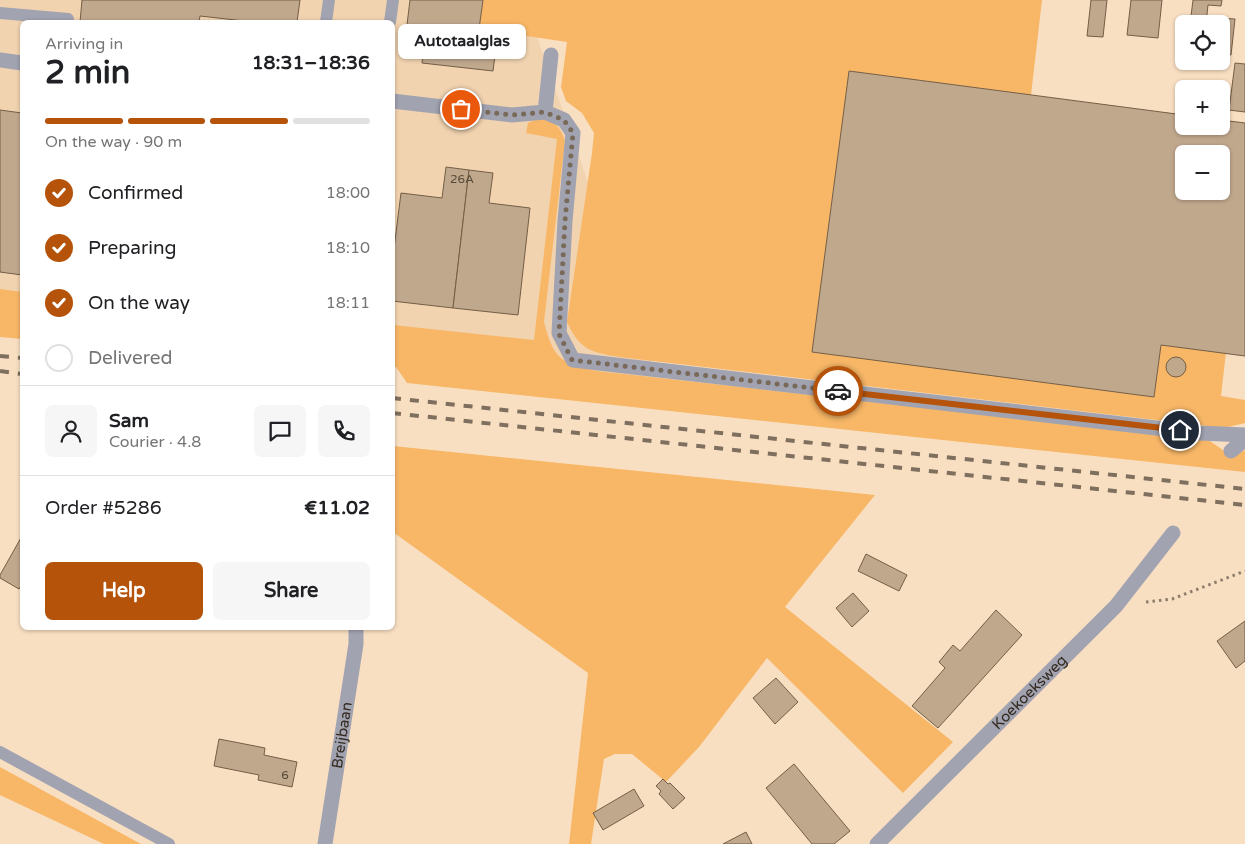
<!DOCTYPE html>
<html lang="en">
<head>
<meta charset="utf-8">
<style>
  :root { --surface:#fff; --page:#f6f6f6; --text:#202124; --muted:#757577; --line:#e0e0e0; --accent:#b45309 }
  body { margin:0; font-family:"Varela Round",sans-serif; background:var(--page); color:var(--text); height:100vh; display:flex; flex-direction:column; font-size:19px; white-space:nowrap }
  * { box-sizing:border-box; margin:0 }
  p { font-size:16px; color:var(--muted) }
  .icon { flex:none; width:28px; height:28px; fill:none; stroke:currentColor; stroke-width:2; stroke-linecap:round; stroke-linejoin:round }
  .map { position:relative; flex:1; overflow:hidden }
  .details { position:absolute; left:20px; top:20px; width:375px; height:610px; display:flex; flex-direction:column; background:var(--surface); border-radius:8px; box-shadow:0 1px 4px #0004 }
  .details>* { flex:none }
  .fabs { position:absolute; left:1175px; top:15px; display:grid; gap:10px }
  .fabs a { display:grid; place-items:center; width:55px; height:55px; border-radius:8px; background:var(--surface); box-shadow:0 1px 4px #0004; font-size:25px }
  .pin { position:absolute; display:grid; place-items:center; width:42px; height:42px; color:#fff; margin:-21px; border:2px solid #fff; border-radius:50%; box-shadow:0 1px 5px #0007 }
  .courier { position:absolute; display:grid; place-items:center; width:50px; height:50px; margin:-25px; border:4px solid #b45309; border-radius:50%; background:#fff; color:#222; box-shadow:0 1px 6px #0007 }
  .bubble { position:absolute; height:35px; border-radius:8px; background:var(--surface); box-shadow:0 1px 4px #0004; font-size:16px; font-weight:800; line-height:35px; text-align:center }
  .headline em { font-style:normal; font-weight:800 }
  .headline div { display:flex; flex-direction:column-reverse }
  .headline { display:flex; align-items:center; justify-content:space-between; height:85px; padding:0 25px }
  h1 { font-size:32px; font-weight:800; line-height:38px }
  .bar { display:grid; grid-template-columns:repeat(4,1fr); gap:8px 5px; align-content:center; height:60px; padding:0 25px }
  .bar i { height:6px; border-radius:4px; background:var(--line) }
  .bar .active { background:var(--accent) }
  .bar p { grid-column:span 4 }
  .line { display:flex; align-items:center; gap:12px; padding:0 25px; border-top:1px solid var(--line) }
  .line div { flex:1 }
  .round { display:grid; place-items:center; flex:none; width:52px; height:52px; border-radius:8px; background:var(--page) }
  ol { padding:0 25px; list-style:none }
  li { display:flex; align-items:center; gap:15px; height:55px }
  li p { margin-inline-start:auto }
  li .icon { padding:5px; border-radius:50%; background:var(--accent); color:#fff; stroke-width:4 }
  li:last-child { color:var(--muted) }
  li i { width:28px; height:28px; border:2px solid var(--line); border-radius:50% }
  .action { display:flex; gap:10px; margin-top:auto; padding:10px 25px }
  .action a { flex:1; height:58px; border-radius:8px; background:var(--accent); color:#fff; font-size:20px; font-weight:800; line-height:58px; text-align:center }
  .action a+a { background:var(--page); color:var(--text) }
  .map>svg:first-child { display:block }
  .built { fill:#f1d3b0 }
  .green { fill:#f8b767 }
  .building { fill:#c0a88d; stroke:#745e45; fill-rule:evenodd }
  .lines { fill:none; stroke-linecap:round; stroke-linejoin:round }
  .path { stroke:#8e7d6a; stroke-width:3; stroke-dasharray:2.5 4; stroke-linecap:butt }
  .lane { stroke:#a2a3b1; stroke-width:12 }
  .street { stroke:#a2a3b1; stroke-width:15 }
  .rail { stroke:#7f6f5e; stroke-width:4; stroke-dasharray:9 9; stroke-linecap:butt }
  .done { stroke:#796958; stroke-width:5; stroke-dasharray:0 9 }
  .route { stroke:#b45309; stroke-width:6 }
  .labels { text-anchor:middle; stroke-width:4; stroke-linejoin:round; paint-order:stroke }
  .number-label { font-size:12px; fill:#574a3a }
  .street-label { font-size:15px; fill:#342a1f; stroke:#f8dfc2 }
</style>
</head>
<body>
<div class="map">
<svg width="1245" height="844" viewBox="0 0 1245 844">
  <rect width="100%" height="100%" fill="#f8dfc2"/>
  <!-- built -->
  <polygon class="built" points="0,0 524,0 658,381 393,351 392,22 22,22 22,308 0,305"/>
  <!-- green -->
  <g class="green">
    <path d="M483 0H1042L1031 95 849 71 812 352 1154 397 1161 345 1226 352 1221 396 1245 400V423L1224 428 619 357C590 352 580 350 567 322L592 153 594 133 582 113 566 101 561 87 567 42 479 29Z"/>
    <path d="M537 119C554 119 560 126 565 141L544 322C554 360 560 362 597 371L1207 439 1233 457 1245 450V472L407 383 396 367H393V325L534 340 557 139 526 133 528 123Z"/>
    <polygon points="0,289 22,292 22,339 0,337"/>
    <polygon points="393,446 875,495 785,607 953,742 903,793 767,658 699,747 666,782 632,754 615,754 604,759 591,844 569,844 588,673 393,532"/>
    <polygon points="0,767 141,844 104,844 0,795"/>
  </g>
  <!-- building -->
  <g class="building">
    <polygon points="82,0 300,0 297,22 253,22 200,16 199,22 80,22"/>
    <polygon points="410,0 483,0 479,29 498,32 493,71 422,63 424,44 405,41"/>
    <polygon points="1091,0 1107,0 1103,37 1087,36"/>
    <polygon points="1131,0 1162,0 1158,38 1127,35"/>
    <polygon points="1193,0 1222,0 1221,6 1208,5 1206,24 1190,24"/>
    <polygon points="1216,18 1235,19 1231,55 1221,54 1221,24 1216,24"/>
    <polygon points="1235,63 1245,64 1245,112 1229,110"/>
    <path d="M849 71 1184 115V126H1221V120L1245 123V356L1161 345 1154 397 812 352ZM1184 154H1221V191H1184Z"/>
    <polygon points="0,110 22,113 22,275 0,272"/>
    <polygon points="446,167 469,170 453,308 392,301 392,264 401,193 442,198"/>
    <polygon points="469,170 493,173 489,203 530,208 518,315 453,308"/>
    <circle cx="1176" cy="367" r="10"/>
    <polygon points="22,536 22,584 19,589 0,578 0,575"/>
    <polygon points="866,554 907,575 899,591 858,571"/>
    <polygon points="853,593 869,611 852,627 836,608"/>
    <polygon points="996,610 1022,635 938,728 912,706 945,668 939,662 953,645 960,651"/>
    <polygon points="1245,621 1245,661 1236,668 1217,641"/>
    <polygon points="776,678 798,702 775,724 753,698"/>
    <polygon points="219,739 265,748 264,755 297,762 292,787 258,780 259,775 214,766"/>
    <polygon points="794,764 850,831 834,844 812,844 766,788"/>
    <polygon points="663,779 668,784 670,783 685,798 673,809 659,794 661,791 656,786"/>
    <polygon points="634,789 644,806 603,830 593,813"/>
    <polygon points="746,832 752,844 723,844"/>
  </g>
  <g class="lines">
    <!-- path -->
    <polyline class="path" points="1146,602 1172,599 1245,571"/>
    <!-- lane -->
    <g class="lane">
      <polyline points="0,13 68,19 68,22"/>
      <polyline points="326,22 329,0"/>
      <polyline points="390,22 393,0"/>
      <polyline points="0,752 169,844"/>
    </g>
    <!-- street -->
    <g class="street">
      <polyline points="0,60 22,63"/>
      <polyline points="392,101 512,115 545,112 551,55"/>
      <polyline points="545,112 564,120 573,133 565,221 559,333 573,360 1199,433 1245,435"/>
      <polyline points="1231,451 1245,439"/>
      <path id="s1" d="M325 844 356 644V628"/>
      <path id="s2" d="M877 844 1116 606 1173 533"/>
    </g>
    <!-- rail -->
    <g class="rail">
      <polyline points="0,356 22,358"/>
      <polyline points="0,371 22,374"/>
      <polyline points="392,398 1245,489"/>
      <polyline points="392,413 1245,505"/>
    </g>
  </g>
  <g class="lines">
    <!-- done -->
    <polyline class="done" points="461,109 512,115 545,112 564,120 573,133 565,221 559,334 572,360 838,391"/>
    <!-- route -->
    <polyline class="route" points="838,391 1180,430"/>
  </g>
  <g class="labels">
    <!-- number labels -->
    <g class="number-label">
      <text x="462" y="183">26A</text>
      <text x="285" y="779">6</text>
    </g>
    <!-- street labels -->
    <g class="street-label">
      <text dy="5" stroke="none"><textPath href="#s2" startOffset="215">Koekoeksweg</textPath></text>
      <text dy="5" stroke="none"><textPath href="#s1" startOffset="110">Breijbaan</textPath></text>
    </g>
  </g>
</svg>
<div class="fabs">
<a><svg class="icon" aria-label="locate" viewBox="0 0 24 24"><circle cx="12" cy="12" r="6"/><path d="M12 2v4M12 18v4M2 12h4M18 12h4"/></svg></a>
<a>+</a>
<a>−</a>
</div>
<div class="pin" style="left:461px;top:109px;background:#ea580c"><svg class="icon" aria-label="bag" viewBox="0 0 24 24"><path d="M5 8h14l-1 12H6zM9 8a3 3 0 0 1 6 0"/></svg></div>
<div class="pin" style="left:1180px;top:430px;background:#1f2937"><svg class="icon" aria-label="home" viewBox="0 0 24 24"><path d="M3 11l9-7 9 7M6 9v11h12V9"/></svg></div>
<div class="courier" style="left:838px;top:391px"><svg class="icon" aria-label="car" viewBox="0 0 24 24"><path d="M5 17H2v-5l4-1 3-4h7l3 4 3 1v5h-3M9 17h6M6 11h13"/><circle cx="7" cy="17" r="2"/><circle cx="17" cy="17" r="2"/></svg></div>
<div class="bubble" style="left:398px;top:24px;width:128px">Autotaalglas</div>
<section class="details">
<div class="headline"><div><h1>2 min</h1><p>Arriving in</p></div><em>18:31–18:36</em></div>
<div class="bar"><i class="active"></i><i class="active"></i><i class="active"></i><i></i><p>On the way · 90 m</p></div>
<ol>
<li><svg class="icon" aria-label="check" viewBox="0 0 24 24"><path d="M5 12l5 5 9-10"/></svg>Confirmed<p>18:00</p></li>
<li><svg class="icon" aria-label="check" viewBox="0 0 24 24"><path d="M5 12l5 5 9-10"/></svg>Preparing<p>18:10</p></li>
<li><svg class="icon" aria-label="check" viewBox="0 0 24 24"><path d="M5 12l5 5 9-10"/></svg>On the way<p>18:11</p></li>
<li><i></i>Delivered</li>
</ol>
<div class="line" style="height:90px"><a class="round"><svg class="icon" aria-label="person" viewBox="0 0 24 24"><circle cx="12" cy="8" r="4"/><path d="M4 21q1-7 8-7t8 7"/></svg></a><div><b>Sam</b><p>Courier · 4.8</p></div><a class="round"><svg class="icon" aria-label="chat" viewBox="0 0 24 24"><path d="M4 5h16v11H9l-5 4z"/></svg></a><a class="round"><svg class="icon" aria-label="phone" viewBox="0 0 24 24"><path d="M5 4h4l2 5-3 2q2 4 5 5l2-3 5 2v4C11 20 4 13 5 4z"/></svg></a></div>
<div class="line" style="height:65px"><div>Order #5286</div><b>€11.02</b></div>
<div class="action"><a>Help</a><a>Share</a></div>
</section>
</div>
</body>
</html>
